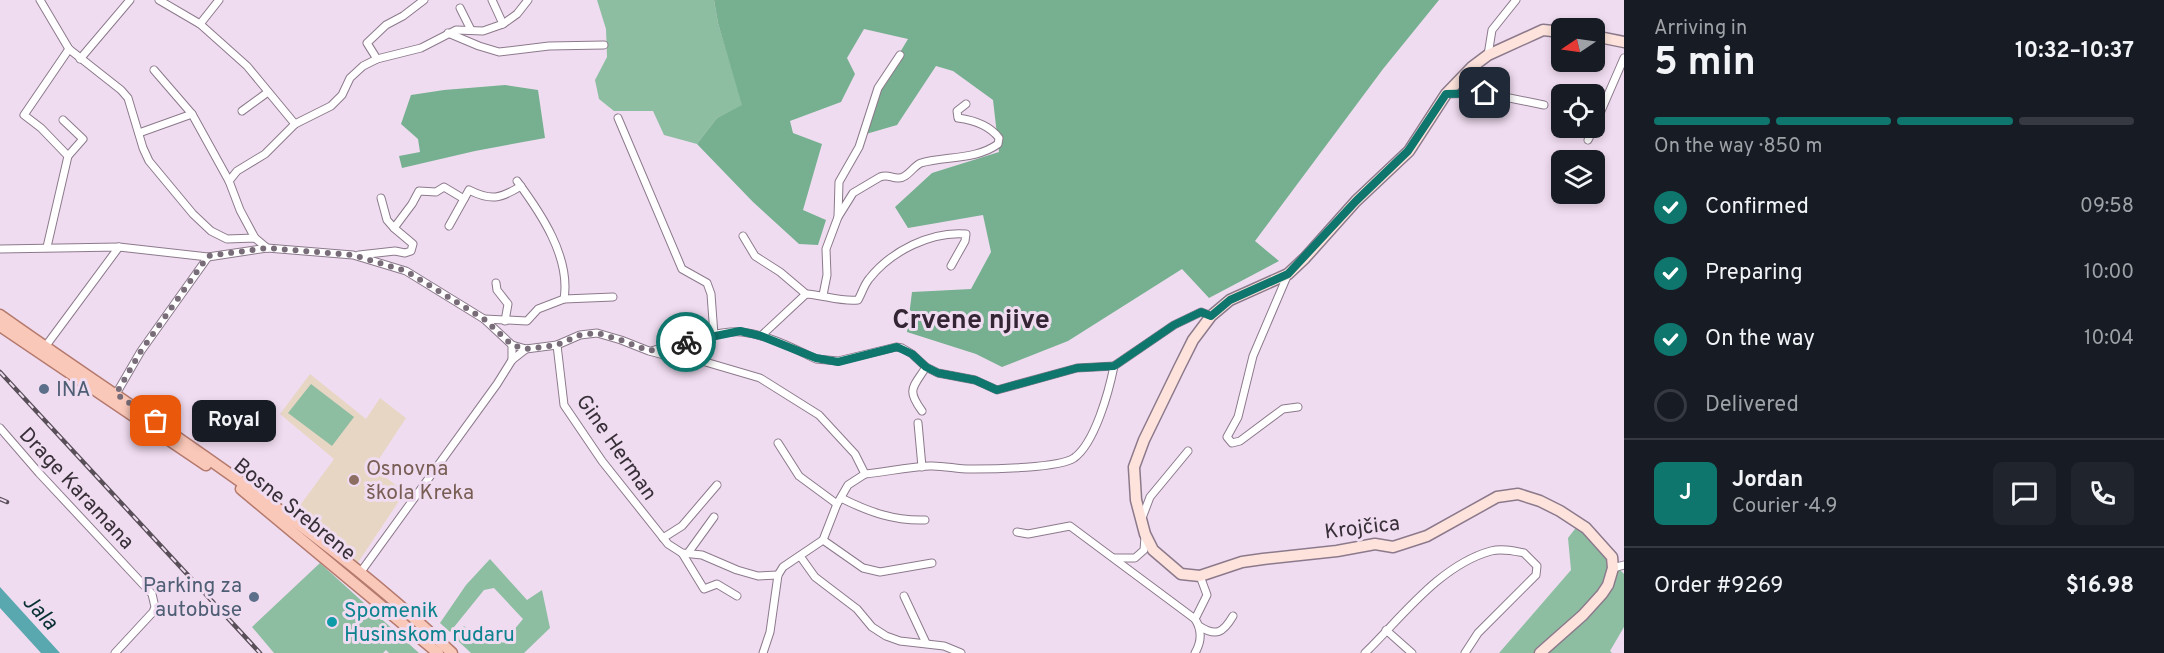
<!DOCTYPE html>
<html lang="en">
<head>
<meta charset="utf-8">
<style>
  :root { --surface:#171b24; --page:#20242c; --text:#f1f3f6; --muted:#9ea1a6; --line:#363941; --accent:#0f766e }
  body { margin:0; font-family:Overpass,sans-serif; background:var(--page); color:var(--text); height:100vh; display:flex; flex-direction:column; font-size:22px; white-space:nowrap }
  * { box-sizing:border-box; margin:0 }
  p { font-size:20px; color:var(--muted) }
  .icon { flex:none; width:33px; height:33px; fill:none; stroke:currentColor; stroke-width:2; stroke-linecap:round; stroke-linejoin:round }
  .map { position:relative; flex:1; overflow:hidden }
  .side { display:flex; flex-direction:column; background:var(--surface); width:540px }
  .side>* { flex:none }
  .needle { width:39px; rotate:257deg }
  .buttons { position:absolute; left:1551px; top:18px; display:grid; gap:12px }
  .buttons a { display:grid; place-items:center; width:54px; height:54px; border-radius:9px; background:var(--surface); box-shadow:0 3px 9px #0003; font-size:30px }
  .pin { position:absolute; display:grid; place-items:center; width:51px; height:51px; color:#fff; margin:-26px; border-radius:12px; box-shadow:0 3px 9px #0006 }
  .courier { position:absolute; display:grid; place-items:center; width:60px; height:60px; margin:-30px; border:4px solid #0f766e; border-radius:50%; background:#fff; color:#222; box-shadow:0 2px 8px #0007 }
  .bubble { position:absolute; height:42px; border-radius:9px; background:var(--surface); box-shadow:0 3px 9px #0003; font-size:20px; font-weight:700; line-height:42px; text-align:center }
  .head em { font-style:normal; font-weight:700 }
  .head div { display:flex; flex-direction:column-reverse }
  .head { display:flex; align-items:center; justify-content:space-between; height:102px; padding:0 30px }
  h1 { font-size:39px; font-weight:700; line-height:45px }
  .bar { display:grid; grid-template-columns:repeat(4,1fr); gap:9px 6px; align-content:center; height:72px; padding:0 30px }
  .bar i { height:8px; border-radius:4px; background:var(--line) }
  .bar .active { background:var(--accent) }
  .bar p { grid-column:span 4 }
  .line { display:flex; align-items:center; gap:15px; padding:0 30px; border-top:2px solid var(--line) }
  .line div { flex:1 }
  .round { display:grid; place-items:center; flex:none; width:63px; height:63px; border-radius:9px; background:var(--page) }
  ol { padding:0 30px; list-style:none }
  li { display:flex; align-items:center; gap:18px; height:66px }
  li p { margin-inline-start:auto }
  li .icon { padding:6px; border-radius:50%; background:var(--accent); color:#fff; stroke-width:4 }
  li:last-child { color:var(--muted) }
  li i { width:33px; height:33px; border:3px solid var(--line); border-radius:50% }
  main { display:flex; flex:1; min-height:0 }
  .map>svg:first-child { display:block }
  .education { fill:#e8d6c5 }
  .green { fill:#8dbea2 }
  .forest { fill:#76b090 }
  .water { fill:#5aa8af }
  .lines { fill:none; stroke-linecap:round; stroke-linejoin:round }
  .minor-casing { stroke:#8c7a8c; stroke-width:9 }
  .secondary-casing { stroke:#8c7a8c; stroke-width:13 }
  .primary-casing { stroke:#b47a6e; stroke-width:13 }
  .minor { stroke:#fff; stroke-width:7 }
  .secondary { stroke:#fde3dc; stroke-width:10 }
  .primary { stroke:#fac8b9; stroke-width:10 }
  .rail-casing { stroke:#594f59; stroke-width:4.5 }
  .rail { stroke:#f0dcf0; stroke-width:2; stroke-dasharray:7; stroke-linecap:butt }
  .done { stroke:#786c78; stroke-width:6; stroke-dasharray:0 10.8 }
  .route { stroke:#0f766e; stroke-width:8 }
  .service-dot { fill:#5c6f8a; stroke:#f0dcf0; stroke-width:2 }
  .education-dot { fill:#8d6e63; stroke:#f0dcf0; stroke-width:2 }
  .culture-dot { fill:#0f9aa8; stroke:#f0dcf0; stroke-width:2 }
  .labels { text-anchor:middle; stroke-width:6; stroke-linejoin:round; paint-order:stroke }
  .service-label { font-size:21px; fill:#4e5e75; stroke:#f0dcf0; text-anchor:start }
  .street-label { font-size:21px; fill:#372f37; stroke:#f0dcf0 }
  .education-label { font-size:21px; fill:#785e54; stroke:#f0dcf0; text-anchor:start }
  .culture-label { font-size:21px; fill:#0d838f; stroke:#f0dcf0; text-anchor:start }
  .water-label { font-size:22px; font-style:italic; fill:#083034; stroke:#f0dcf0 }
  .district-label { font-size:27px; font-weight:bold; fill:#332534; stroke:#f0dcf0 }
</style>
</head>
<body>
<main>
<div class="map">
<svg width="1624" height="653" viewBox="0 0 1624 653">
  <rect width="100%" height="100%" fill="#f0dcf0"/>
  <!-- education -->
  <polygon class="education" points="310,374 366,419 380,398 406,418 373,468 405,492 357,564 296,511 334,459 280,414"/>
  <!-- green -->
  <g class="green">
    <polygon points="597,0 714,0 718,23 743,105 717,118 697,144 664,135 653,111 614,111 599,99 595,80 607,57 606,29"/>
    <polygon points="311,384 354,417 332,446 288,413"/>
    <polygon points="1578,525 1624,574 1624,627 1610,651 1612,653 1499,653 1571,570 1568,538"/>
    <polygon points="490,559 527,600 542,590 550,628 524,653 471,653 456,639 464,626 477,637 485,629 503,643 523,619 494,588 484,590 450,632 440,623 466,585"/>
    <polygon points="320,563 419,653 389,653 386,650 383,653 274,653 252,627"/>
  </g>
  <!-- forest -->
  <g class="forest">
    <polygon points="714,0 1439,0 1383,69 1255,241 1279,261 1209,298 1182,269 1068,341 1002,367 976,354 907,332 912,292 971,289 991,252 983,215 908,228 895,207 932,173 999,152 993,100 953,71 936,66 897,125 866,134 881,84 908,39 864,29 847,58 855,74 841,102 790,121 793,133 822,144 803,210 826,220 818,245 799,244 753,202 697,144 717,118 742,105 718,23"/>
    <polygon points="505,85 538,90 545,138 475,151 402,168 399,156 420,152 418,139 401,124 411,95 444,90"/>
  </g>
  <!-- water -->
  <polygon class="water" points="0,587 60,653 41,653 0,608"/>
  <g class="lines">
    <!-- minor casing -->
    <g class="minor-casing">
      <g id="minor">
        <polyline points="40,0 69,49 121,90 128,98 143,148 149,161 193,214 211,231 227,239 255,238 267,248"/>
        <polyline points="159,0 200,24 247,66 295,124"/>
        <polyline points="492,0 503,24"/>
        <polyline points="460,8 471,30"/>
        <polyline points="200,24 219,0"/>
        <polyline points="448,33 479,46 499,52 549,46 604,45"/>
        <polyline points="1488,55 1492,30 1516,0"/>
        <polyline points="80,59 130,0"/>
        <polyline points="377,59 367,43 386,25 403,16 424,0"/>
        <polyline points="154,70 192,114 229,181"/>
        <polyline points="1446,94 1485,93 1544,105"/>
        <polyline points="242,111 268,92"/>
        <polyline points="618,118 682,269 707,283 711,294 714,335"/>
        <polyline points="63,120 83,139 68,156"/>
        <polyline points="1594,127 1624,58"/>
        <polyline points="139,133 192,114"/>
        <polyline points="1588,140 1594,128"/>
        <polyline points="381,198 387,220 394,228 412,204 419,191 436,192 444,187 464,199"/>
        <path d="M838 217 853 193 880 177C888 174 891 178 898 178 907 179 913 166 921 163 946 156 976 160 998 144L999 138C990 126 973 120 958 118L957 111 966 104"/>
        <path d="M449 226 469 190C491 201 500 199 521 186"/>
        <polyline points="743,236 755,256 780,272 806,294"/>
        <polyline points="255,238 240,210 229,181 237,171 265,154 295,124 331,106 342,95 350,78 363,66 377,59 421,48 456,30 483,31 503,24 517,14 528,0"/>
        <polyline points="47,247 68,156 41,128 24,115 69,49"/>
        <polyline points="0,249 119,247 208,257 267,248 353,255 406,271 484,319 512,345 512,360"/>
        <polyline points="359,255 395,251 405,253 411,251 413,244 394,228"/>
        <polyline points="1288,274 1253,356 1238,417 1227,437 1232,443 1240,441 1283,409 1298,407"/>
        <polyline points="496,283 497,290 508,304 505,321"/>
        <polyline points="823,295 827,275 826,249 838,217 839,182 859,147 878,88 900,55"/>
        <polyline points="564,299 613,297"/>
        <path d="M484 319 527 321 538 309 564 299C571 257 540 212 517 181"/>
        <path d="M761 336 806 294C824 295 840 302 858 300 862 293 864 285 869 279 891 251 931 231 966 234L965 241 951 266"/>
        <path d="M512 345 526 349 557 345 580 335 597 333 621 340 649 351 675 358 702 361 760 378 819 415 855 454 865 474C886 472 907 467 929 466 944 465 959 470 974 469 995 469 1059 468 1074 458 1095 443 1109 391 1114 366"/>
        <polyline points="557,345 564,405 602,461 668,544 682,553 702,555 737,570 758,576 778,575"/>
        <polyline points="45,347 119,247"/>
        <path d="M651 351C672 345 722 329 742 332 768 335 793 348 816 359L838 361 896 347 902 348 912 354 926 367 938 373 975 380 997 390 1077 368 1114 366"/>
        <polyline points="1114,366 1174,325 1201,312 1211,316"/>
        <polyline points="116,394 141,351 208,257"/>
        <path d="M922 411C906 389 913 388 926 367"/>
        <polyline points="918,423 922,467"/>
        <polyline points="0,428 39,473 152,594 155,607 153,612 115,653"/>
        <polyline points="778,443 799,476 837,504"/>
        <path d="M841 498C869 512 894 521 925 520"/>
        <polyline points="1142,518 1150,497 1188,451"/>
        <path d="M1017 532 1028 534 1070 526 1195 619C1202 630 1202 641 1195 653"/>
        <polyline points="663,538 682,526 717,485"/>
        <polyline points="823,540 863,568 880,572 932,563"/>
        <polyline points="682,553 704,589 717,584 737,596"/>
        <polyline points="688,553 714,517"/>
        <polyline points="800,556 815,577 857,609 872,627 886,636 900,641 944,646 961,653"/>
        <polyline points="1114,558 1135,558 1144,550 1145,537"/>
        <polyline points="1613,568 1624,565"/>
        <polyline points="360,573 497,384 512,360 526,349"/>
        <polyline points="904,596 926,643"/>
        <polyline points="1195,619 1207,595 1200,576"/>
        <path d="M1199 626C1216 637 1223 633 1233 616"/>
        <polyline points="1386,630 1412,653"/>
        <polyline points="763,653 770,632 778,575 783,567 823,540 837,504 848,485 865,474"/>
        <path d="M1365 653C1402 617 1440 565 1491 551 1502 548 1514 551 1524 553L1537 566 1536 575 1478 633 1465 653"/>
      </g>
    </g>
    <!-- secondary casing -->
    <g class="secondary-casing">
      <g id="secondary">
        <polyline points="1594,36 1624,42"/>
        <polyline points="1540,653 1583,615 1602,594 1608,585 1613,568 1612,557 1586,528 1560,511 1540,501 1518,494 1497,497 1427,536 1393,547 1375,544 1337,551 1263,559 1242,562 1200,576 1181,574 1153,550 1145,534 1136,500 1134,467 1144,440 1179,368 1193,340 1211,316 1230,300 1288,274 1305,258 1356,201 1409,151 1446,94 1472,67 1488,55 1543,30 1562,32"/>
      </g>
    </g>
    <!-- primary casing -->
    <g class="primary-casing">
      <g id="primary">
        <path d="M0 315C154 424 315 522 452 653"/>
        <polyline points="0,326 206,465"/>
        <polyline points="241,489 438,653"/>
      </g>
    </g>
    <!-- minor -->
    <use href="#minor" class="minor"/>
    <!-- secondary -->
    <use href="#secondary" class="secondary"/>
    <!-- primary -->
    <use href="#primary" class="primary"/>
    <!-- rail casing -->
    <g class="rail-casing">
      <g id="rail">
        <polyline points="0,372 260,653"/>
        <polyline points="0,499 7,502"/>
      </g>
    </g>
    <!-- rail -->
    <use href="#rail" class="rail"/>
  </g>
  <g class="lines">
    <!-- done -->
    <polyline class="done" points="156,421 116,394 141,351 208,256 267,248 353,255 406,271 484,319 512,345 526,349 557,345 580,335 597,333 621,340 649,351 686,342"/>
    <!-- route -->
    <polyline class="route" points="686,342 740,331 761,336 816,358 838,362 897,347 912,354 926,367 938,373 975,380 997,390 1077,368 1114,366 1174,325 1201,312 1211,316 1230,300 1288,274 1356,201 1408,151 1446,94 1485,93"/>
  </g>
  <!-- markers -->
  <g class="service-dot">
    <circle cx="44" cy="389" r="6"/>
    <circle cx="254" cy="597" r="6"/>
  </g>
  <circle class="education-dot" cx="354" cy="480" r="6"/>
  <circle class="culture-dot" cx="332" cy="622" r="6"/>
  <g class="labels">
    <!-- service labels -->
    <g class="service-label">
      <text x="56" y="396">INA</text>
      <text x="242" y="592" text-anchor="end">Parking za<tspan x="242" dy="24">autobuse</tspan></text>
    </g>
    <!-- street labels -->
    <g class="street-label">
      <text transform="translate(617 447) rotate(55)" y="7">Gine Herman</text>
      <text transform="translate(77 488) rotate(47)" y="7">Drage Karamana</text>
      <text transform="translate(295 509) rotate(39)" y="7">Bosne Srebrene</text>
      <text transform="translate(1362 527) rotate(-7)" y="7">Krojčica</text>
    </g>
    <!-- education labels -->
    <g class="education-label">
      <text x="366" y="475">Osnovna<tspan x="366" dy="24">škola Kreka</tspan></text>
    </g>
    <!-- culture labels -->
    <g class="culture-label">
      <text x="344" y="617">Spomenik<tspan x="344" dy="24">Husinskom rudaru</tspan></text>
    </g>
    <!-- water labels -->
    <g class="water-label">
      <text transform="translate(41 611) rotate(47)" y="8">Jala</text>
    </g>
    <!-- district labels -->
    <g class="district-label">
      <text x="971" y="328">Crvene njive</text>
    </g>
  </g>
</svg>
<div class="buttons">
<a><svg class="needle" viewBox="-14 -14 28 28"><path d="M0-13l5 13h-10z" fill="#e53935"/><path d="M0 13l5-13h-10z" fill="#9ea1a6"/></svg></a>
<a><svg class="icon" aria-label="locate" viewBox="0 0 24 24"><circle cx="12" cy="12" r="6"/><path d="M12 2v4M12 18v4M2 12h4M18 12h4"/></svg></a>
<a><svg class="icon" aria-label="layers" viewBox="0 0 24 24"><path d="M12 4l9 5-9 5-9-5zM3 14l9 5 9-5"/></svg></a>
</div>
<div class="pin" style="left:156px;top:421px;background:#ea580c"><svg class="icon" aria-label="bag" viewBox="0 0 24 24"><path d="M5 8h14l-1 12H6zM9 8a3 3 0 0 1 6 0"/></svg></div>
<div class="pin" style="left:1485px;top:93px;background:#1f2937"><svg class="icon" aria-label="home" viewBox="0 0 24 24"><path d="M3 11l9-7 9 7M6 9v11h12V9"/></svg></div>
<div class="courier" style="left:686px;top:342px"><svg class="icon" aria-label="bike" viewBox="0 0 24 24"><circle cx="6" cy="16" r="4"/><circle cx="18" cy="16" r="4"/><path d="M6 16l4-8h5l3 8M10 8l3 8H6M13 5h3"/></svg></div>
<div class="bubble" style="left:192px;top:400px;width:84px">Royal</div>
</div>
<section class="side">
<div class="head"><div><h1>5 min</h1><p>Arriving in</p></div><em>10:32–10:37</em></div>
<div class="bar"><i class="active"></i><i class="active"></i><i class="active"></i><i></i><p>On the way · 850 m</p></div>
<ol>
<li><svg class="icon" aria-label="check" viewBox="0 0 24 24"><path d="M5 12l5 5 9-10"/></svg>Confirmed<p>09:58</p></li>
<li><svg class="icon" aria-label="check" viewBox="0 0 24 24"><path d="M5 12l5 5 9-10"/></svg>Preparing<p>10:00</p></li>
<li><svg class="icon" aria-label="check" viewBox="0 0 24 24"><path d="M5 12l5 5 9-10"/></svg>On the way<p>10:04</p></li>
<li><i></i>Delivered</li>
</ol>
<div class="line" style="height:108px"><b class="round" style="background:var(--accent);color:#fff">J</b><div><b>Jordan</b><p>Courier · 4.9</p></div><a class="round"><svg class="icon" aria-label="chat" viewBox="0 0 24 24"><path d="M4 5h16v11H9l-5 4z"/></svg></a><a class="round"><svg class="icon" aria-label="phone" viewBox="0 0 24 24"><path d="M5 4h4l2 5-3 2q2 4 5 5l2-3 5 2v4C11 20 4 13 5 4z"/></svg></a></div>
<div class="line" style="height:78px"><div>Order #9269</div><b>$16.98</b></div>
</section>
</main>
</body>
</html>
